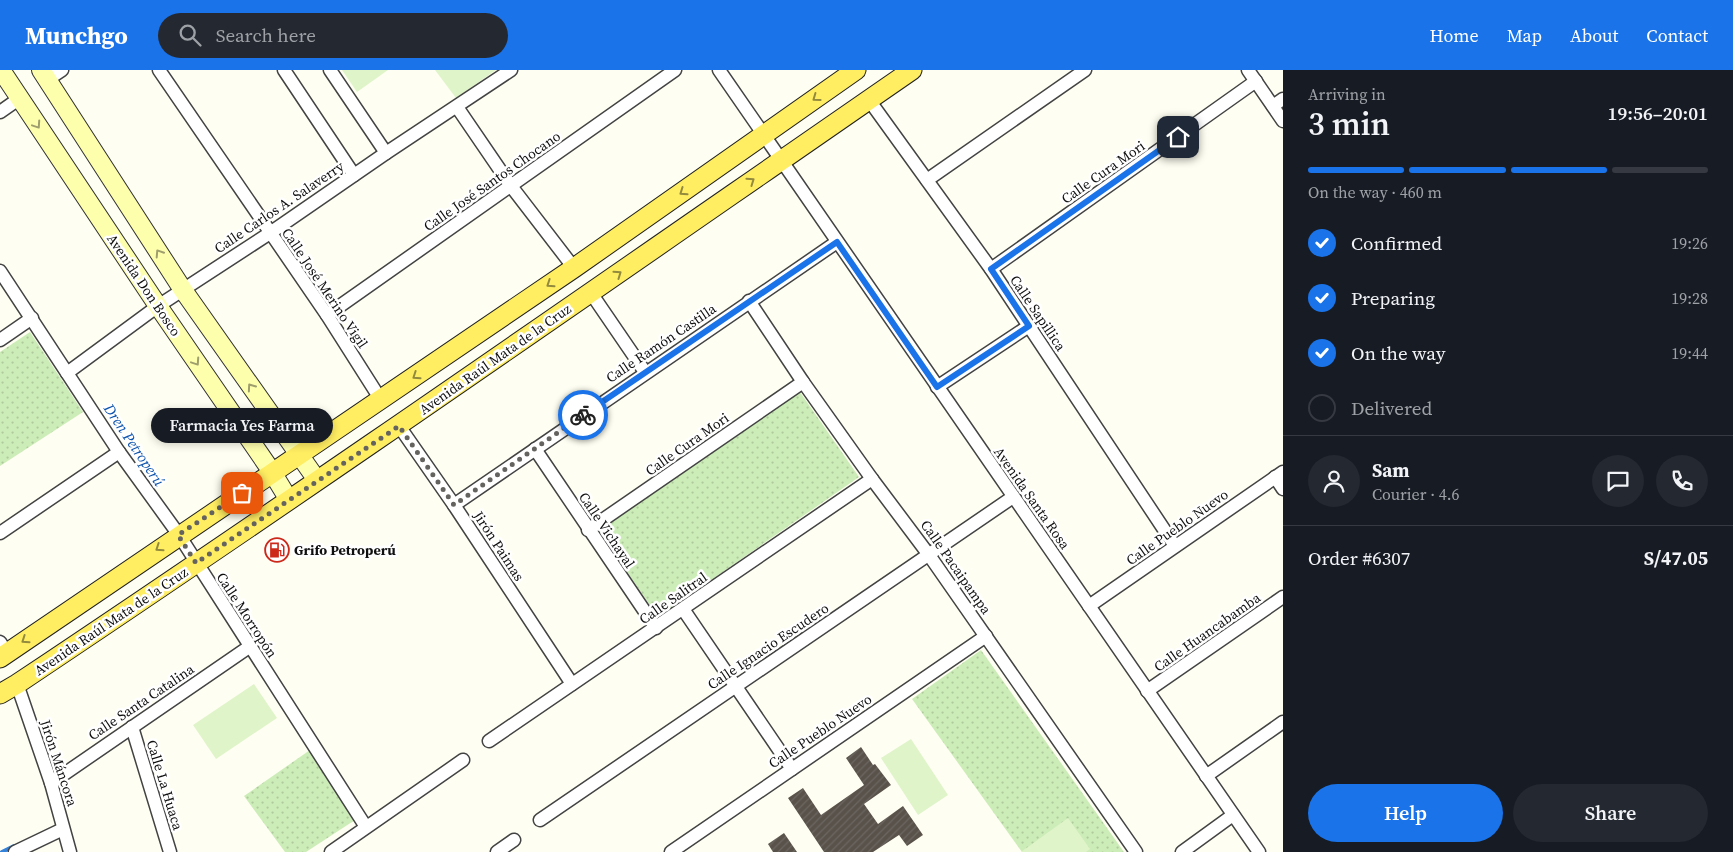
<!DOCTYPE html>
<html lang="en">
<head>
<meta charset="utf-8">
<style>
  :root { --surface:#171b24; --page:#242831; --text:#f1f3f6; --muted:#9ea1a6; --line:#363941; --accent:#1a73e8 }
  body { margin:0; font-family:"Source Serif 4",serif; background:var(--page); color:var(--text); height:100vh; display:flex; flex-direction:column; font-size:19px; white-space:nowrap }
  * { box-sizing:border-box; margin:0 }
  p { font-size:16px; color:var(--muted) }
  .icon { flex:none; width:28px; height:28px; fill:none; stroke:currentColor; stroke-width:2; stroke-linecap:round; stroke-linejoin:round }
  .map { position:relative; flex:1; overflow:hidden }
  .sheet { display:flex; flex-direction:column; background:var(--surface); width:450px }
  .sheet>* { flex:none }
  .pin { position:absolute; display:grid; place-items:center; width:42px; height:42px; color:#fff; margin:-21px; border-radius:10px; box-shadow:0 2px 8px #0006 }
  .courier { position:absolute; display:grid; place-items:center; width:50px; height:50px; margin:-25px; border:4px solid #1a73e8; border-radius:50%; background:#fff; color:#222; box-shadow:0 1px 6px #0007 }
  .bubble { position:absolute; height:35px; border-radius:18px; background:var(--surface); box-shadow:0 2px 8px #0003; font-size:16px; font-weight:600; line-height:35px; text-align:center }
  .headline em { font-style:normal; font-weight:600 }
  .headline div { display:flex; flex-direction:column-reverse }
  .headline { display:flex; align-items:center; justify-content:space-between; height:85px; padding:0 25px }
  h1 { font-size:32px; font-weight:600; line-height:38px }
  .bar { display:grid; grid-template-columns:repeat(4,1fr); gap:8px 5px; align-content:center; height:60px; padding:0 25px }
  .bar i { height:6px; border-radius:4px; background:var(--line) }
  .bar .on { background:var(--accent) }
  .bar p { grid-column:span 4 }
  .line { display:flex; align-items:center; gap:12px; padding:0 25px; border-top:1px solid var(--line) }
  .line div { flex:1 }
  .round { display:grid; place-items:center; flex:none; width:52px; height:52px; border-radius:26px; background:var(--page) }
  ol { padding:0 25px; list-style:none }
  li { display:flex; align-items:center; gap:15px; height:55px }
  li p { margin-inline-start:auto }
  li .icon { padding:5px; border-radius:50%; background:var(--accent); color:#fff; stroke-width:4 }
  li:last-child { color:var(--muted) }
  li i { width:28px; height:28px; border:2px solid var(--line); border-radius:50% }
  .primary-button { display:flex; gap:10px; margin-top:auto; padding:10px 25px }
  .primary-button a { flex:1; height:58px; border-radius:30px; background:var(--accent); color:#fff; font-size:20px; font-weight:600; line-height:58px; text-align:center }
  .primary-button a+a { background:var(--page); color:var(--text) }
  header { display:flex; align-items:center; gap:30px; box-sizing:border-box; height:70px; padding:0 25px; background:var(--accent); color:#fff }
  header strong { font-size:24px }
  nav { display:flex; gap:28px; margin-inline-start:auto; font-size:18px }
  .search { width:350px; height:45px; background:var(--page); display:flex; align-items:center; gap:12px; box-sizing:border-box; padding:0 18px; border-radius:28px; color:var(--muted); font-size:19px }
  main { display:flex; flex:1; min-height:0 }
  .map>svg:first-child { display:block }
  .grass { fill:url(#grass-dots) }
  .pitch { fill:#e0f4ca }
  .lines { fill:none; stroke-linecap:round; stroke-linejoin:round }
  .stream { stroke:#3381d8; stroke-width:4 }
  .building { fill:url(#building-hatch) }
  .street-casing { stroke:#434343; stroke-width:15 }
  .secondary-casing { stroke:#323232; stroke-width:20 }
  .primary-casing { stroke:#212121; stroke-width:21 }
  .street { stroke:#fff; stroke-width:12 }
  .secondary { stroke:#feffad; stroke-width:18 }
  .primary { stroke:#ffed62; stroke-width:19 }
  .oneway { stroke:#938a3d }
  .oneway2 { stroke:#9f9f6e }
  .done { stroke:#64635f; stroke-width:5; stroke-dasharray:0 9 }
  .route { stroke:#1a73e8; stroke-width:6 }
  .labels { text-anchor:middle; stroke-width:5; stroke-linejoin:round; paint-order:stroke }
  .street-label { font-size:14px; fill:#101010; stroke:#fff }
  .poi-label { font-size:14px; font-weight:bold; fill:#101010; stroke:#fff; text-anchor:start }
  .water-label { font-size:15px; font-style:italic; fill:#0d53ad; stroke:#fff }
</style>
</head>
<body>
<header>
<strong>Munchgo</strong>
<div class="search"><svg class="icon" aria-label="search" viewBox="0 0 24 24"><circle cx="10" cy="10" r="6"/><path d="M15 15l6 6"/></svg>Search here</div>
<nav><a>Home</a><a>Map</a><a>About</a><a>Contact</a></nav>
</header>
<main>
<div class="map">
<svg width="1283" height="782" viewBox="0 0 1283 782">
  <defs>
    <pattern id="grass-dots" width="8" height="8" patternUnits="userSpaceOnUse" patternTransform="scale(1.25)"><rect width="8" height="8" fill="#cdedb8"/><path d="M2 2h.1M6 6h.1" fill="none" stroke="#afca9d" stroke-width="1.8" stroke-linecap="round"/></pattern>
    <pattern id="building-hatch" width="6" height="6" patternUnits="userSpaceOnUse" patternTransform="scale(1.25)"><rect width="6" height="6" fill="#59524b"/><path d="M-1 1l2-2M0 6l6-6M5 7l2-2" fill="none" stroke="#6c6661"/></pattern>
  </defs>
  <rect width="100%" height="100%" fill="#fffef2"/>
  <!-- grass -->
  <g class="grass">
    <polygon points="30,262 83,342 0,396 0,282"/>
    <polygon points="800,322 859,407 658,547 599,461"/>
    <polygon points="981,580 1124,782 1022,782 912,629"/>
    <polygon points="310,680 355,750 306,782 285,782 244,726"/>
  </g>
  <!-- pitch -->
  <g class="pitch">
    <polygon points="342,0 388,0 357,22"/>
    <polygon points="435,0 496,0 456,28"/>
    <polygon points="254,614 277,648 216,689 193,655"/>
    <polygon points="911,669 948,725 918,745 881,688"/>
    <polygon points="1068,748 1090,779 1086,782 1021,782"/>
  </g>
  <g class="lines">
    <!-- stream -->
    <polyline class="stream" points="2,782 14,776"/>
  </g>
  <!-- building -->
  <g class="building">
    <polygon points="861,677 873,695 875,694 891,715 864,734 878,754 903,736 923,765 907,776 899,765 873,782 824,782 788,728 803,718 821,745 864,715 846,688"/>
    <polygon points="784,763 797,782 773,782 768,774"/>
  </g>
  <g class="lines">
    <!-- street casing -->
    <g class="street-casing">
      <g id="street">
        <polyline points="159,0 327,245 381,330"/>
        <polyline points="284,0 354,105"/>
        <polyline points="330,0 386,83"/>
        <polyline points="719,0 1259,782"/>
        <polyline points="1248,0 1283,51"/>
        <polyline points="47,10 62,0"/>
        <polyline points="869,30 991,199 1175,476"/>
        <polyline points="1273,36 1283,29"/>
        <polyline points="457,37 511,116 574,198"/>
        <polyline points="0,42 20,28"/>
        <polyline points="927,110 1085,0"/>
        <polyline points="991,199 1256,11"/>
        <polyline points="0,201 119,382 179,465 366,757"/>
        <polyline points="591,223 645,302"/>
        <polyline points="749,231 803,312 872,409 929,485 1136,782"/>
        <polyline points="327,245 675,0"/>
        <polyline points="0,270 32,248"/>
        <polyline points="67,303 158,236 270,163 386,83 511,0"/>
        <polyline points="937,317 1029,256"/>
        <polyline points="399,356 454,435 572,614"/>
        <polyline points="535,379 656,558"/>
        <polyline points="1275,407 1283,419"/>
        <polyline points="454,435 837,172"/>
        <polyline points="588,460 803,312"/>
        <polyline points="0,463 119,382"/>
        <polyline points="1089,536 1283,402"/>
        <polyline points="683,539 792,699"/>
        <polyline points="0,572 7,583"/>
        <polyline points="17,614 51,713 70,782"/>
        <polyline points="1147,621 1283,527"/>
        <polyline points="132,657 170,782"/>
        <polyline points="489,671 872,409"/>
        <polyline points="1206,706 1283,652"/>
        <polyline points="51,713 249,577"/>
        <polyline points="540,750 1013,427"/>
        <polyline points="15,782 63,759"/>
        <polyline points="331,782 463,690"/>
        <polyline points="497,782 514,770"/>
        <polyline points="671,782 986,566"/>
        <polyline points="1182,782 1233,745"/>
      </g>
    </g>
    <!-- secondary casing -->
    <g class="secondary-casing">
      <g id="secondary">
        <polyline points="1,0 158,236 272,402 289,430"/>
        <polyline points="41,0 183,220 317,410"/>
      </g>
    </g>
    <!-- primary casing -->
    <g class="primary-casing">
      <g id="primary">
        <polyline points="0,588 574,198 856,0"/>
        <path d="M0 624 17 614C318 413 614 206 912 0"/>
      </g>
    </g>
    <!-- street -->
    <use href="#street" class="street"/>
    <!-- secondary -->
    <use href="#secondary" class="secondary"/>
    <!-- primary -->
    <use href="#primary" class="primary"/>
  </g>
  <!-- one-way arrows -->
  <defs><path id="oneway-chevron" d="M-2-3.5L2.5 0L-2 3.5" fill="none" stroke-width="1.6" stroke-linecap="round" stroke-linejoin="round" transform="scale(1.25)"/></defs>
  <g class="oneway">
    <use href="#oneway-chevron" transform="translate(816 28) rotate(144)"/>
    <use href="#oneway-chevron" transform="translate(751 111) rotate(-35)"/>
    <use href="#oneway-chevron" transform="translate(683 122) rotate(145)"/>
    <use href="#oneway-chevron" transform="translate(618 204) rotate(-35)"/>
    <use href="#oneway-chevron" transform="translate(550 214) rotate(146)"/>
    <use href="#oneway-chevron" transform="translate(416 306) rotate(146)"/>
    <use href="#oneway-chevron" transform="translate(159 478) rotate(146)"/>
    <use href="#oneway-chevron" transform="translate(25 570) rotate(146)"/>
  </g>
  <g class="oneway2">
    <use href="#oneway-chevron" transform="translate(37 55) rotate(56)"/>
    <use href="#oneway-chevron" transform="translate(159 183) rotate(-123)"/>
    <use href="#oneway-chevron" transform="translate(196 292) rotate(56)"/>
    <use href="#oneway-chevron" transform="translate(251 317) rotate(-125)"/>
  </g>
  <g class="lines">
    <!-- done -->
    <polyline class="done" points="242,423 178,465 196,493 399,356 454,435 583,345"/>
    <!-- route -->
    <polyline class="route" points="583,345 837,172 937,317 1029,256 991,199 1178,67"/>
  </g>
  <!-- icons -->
  <defs>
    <g id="fuel-ring" transform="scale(1.25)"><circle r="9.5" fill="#fff" stroke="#cc291b" stroke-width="1.5"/><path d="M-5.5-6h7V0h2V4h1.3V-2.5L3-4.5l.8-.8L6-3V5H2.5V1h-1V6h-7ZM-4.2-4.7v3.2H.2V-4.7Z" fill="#cc291b"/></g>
  </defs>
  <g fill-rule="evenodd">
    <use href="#fuel-ring" x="277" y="480"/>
  </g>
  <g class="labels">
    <!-- street labels -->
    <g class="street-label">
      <text transform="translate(1103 102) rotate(-35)" y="5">Calle Cura Mori</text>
      <text transform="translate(492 111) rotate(-35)" y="5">Calle José Santos Chocano</text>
      <text transform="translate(279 137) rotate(-34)" y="5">Calle Carlos A. Salaverry</text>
      <text transform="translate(144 215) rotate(56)" y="5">Avenida Don Bosco</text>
      <text transform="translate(325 218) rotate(56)" y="5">Calle José Merino Vigil</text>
      <text transform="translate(1038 243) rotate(56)" y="5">Calle Sapillica</text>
      <text transform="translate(661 273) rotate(-34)" y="5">Calle Ramón Castilla</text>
      <text transform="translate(495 289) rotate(-35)" y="5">Avenida Raúl Mata de la Cruz</text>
      <text transform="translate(687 374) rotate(-35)" y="5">Calle Cura Mori</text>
      <text transform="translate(1032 428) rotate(55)" y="5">Avenida Santa Rosa</text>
      <text transform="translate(1177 457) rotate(-35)" y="5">Calle Pueblo Nuevo</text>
      <text transform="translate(607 460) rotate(56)" y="5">Calle Vichayal</text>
      <text transform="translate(499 476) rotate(57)" y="5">Jirón Paimas</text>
      <text transform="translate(956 497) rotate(55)" y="5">Calle Pacaipampa</text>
      <text transform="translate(673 528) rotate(-35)" y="5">Calle Salitral</text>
      <text transform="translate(247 545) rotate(57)" y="5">Calle Morropón</text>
      <text transform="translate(111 551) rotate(-34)" y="5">Avenida Raúl Mata de la Cruz</text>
      <text transform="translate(1207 562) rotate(-35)" y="5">Calle Huancabamba</text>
      <text transform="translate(768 576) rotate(-34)" y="5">Calle Ignacio Escudero</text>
      <text transform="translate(141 632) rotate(-34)" y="5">Calle Santa Catalina</text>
      <text transform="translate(820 661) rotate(-34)" y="5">Calle Pueblo Nuevo</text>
      <text transform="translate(59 693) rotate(72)" y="5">Jirón Máncora</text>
      <text transform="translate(165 715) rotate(73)" y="5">Calle La Huaca</text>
    </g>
    <!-- poi labels -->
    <g class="poi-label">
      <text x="294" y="485">Grifo Petroperú</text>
    </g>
    <!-- water labels -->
    <g class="water-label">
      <text transform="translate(134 375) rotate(56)" y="5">Dren Petroperú</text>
    </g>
  </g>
</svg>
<div class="pin" style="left:242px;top:423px;background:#ea580c"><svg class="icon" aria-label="bag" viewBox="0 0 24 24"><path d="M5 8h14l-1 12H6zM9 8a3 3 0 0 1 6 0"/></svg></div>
<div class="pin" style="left:1178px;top:67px;background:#1f2937"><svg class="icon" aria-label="home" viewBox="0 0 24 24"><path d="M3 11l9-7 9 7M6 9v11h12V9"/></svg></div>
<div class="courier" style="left:583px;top:345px"><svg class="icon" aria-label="bike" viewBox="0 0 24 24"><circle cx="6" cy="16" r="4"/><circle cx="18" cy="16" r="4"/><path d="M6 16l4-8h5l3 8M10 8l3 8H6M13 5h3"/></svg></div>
<div class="bubble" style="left:151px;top:338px;width:182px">Farmacia Yes Farma</div>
</div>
<section class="sheet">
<div class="headline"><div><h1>3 min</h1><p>Arriving in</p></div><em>19:56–20:01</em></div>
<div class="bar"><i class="on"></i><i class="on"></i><i class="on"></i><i></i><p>On the way · 460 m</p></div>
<ol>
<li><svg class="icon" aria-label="check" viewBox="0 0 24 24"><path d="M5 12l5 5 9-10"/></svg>Confirmed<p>19:26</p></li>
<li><svg class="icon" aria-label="check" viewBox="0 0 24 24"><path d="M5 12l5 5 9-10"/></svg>Preparing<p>19:28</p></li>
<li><svg class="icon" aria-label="check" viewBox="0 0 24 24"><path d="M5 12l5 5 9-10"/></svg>On the way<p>19:44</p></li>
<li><i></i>Delivered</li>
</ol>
<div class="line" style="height:90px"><a class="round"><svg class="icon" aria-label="person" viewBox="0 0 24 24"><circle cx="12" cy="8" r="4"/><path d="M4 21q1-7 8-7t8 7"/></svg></a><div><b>Sam</b><p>Courier · 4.6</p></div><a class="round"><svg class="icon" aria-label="chat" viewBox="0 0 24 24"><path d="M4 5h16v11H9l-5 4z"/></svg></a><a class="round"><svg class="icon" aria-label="phone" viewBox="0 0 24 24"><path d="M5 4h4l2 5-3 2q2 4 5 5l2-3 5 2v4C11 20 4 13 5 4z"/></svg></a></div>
<div class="line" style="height:65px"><div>Order #6307</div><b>S/47.05</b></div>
<div class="primary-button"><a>Help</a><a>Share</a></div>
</section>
</main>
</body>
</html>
